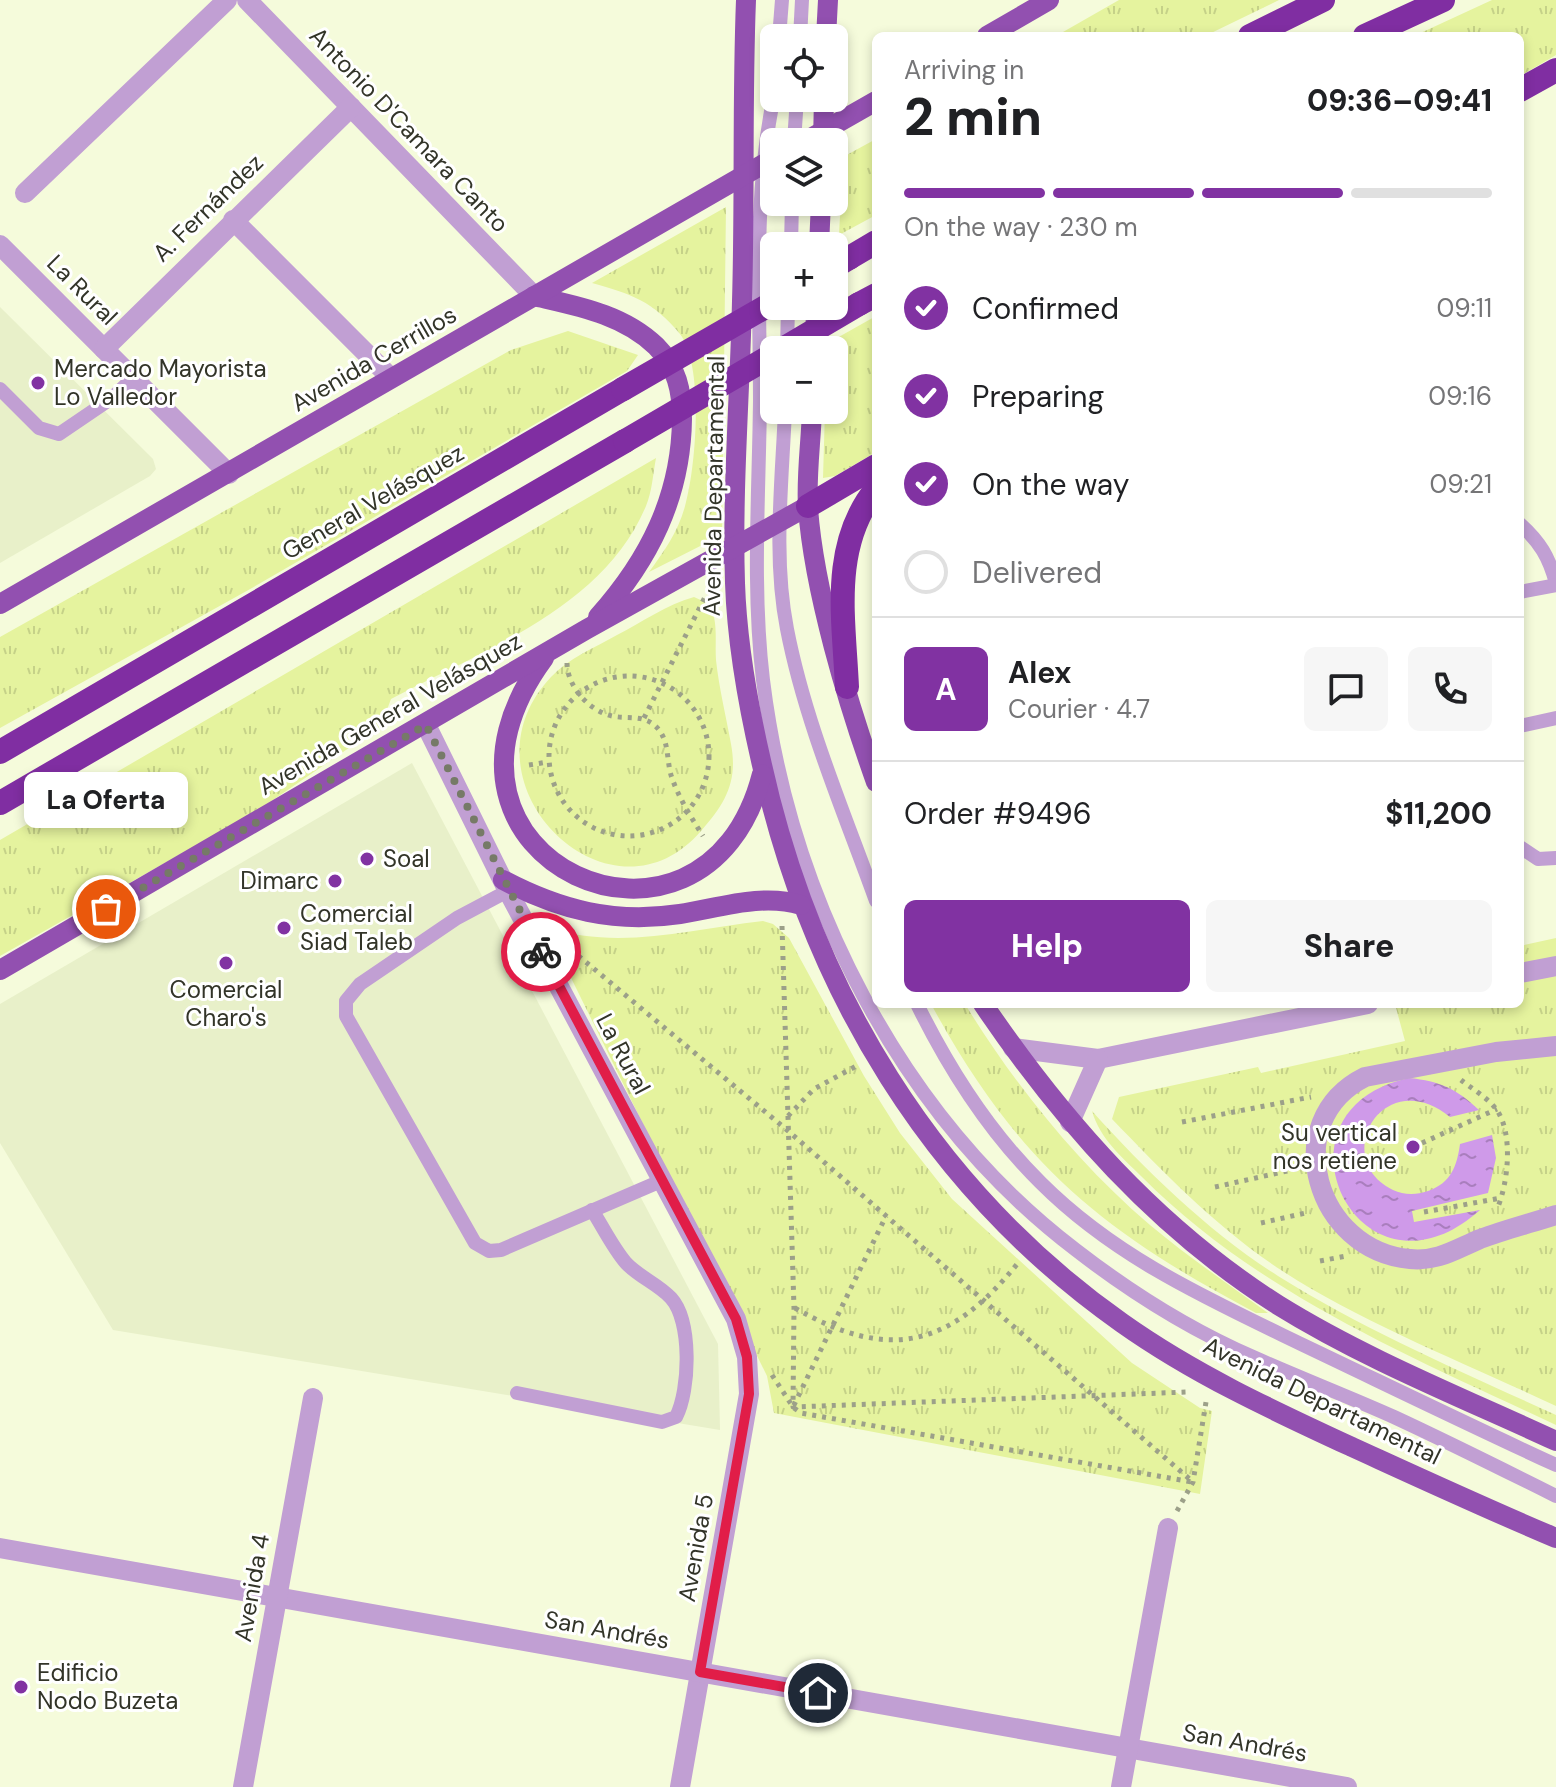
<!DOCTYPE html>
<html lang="en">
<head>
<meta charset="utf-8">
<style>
  :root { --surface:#fff; --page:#f6f6f6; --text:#202124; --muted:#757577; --line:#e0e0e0; --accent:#8132a2 }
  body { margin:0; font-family:"DM Sans",sans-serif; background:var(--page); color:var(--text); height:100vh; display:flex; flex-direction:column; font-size:30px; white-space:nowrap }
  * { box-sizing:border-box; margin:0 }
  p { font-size:26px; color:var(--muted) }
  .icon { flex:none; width:44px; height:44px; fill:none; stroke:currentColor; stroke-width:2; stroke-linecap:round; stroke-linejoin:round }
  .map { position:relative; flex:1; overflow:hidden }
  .drawer { position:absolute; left:872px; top:32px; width:652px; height:976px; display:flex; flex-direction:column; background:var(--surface); border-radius:12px; box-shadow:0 4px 12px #0003 }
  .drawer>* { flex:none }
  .controls { position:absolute; left:760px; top:24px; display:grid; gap:16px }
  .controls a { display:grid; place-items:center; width:88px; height:88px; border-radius:12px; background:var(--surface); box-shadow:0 4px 12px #0003; font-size:40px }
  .pin { position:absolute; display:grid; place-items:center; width:68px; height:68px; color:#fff; margin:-34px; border:4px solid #fff; border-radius:50%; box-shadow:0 2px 8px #0007 }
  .courier { position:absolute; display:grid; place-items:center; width:80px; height:80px; margin:-40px; border:6px solid #e11d48; border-radius:50%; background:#fff; color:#222; box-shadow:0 2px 10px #0007 }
  .bubble { position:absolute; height:56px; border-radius:12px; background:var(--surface); box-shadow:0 4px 12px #0003; font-size:26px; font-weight:800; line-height:56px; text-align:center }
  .summary em { font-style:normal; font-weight:800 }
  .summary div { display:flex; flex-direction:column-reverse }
  .summary { display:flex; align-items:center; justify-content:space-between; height:136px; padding:0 32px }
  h1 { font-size:52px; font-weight:800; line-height:60px }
  .bar { display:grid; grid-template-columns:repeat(4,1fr); gap:12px 8px; align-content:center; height:96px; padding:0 32px }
  .bar i { height:10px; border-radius:6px; background:var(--line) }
  .bar .active { background:var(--accent) }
  .bar p { grid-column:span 4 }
  .line { display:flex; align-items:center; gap:20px; padding:0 32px; border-top:2px solid var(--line) }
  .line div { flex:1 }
  .round { display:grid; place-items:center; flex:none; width:84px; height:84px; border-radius:12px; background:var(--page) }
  ol { padding:0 32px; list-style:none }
  li { display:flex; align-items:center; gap:24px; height:88px }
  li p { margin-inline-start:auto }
  li .icon { padding:8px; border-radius:50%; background:var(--accent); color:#fff; stroke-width:4 }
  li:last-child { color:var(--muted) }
  li i { width:44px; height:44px; border:4px solid var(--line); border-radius:50% }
  .cta { display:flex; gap:16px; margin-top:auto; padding:16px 32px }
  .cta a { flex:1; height:92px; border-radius:12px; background:var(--accent); color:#fff; font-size:32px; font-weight:800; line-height:92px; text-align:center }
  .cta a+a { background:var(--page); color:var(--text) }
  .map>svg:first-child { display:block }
  .built { fill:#e8f0c9 }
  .grass { fill:url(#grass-tufts) }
  .water { fill:url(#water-ripples) }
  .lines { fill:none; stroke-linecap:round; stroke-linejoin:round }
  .path { stroke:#9ca089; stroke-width:5; stroke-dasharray:4 6; stroke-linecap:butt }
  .lane { stroke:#c19fd3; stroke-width:14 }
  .street { stroke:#c19fd3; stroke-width:20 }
  .primary { stroke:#9250b0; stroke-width:20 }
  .highway { stroke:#802ea2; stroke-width:24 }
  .highway-bridge { stroke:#802ea2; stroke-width:24 }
  .done { stroke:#767a67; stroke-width:8; stroke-dasharray:0 14.4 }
  .route { stroke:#e11d48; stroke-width:10 }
  .poi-dot { fill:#8132a2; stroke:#fff; stroke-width:3 }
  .labels { text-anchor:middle; stroke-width:6; stroke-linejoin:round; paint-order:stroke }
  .street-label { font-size:24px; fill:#323428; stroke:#fff }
  .poi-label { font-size:24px; fill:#323428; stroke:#fff; text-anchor:start }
</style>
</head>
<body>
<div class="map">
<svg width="1556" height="1787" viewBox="0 0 1556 1787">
  <defs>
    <pattern id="grass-tufts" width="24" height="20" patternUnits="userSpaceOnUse" patternTransform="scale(2)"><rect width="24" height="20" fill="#e5f39e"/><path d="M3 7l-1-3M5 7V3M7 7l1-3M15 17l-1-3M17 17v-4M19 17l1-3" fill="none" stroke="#c5d188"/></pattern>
    <pattern id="water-ripples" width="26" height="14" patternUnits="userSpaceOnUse" patternTransform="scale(2)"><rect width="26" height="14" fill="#cf9ae9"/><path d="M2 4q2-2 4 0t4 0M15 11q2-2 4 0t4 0" fill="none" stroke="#a97ebd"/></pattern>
  </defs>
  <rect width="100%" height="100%" fill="#f5fbdb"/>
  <!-- built -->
  <g class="built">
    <polygon points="0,307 153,459 156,469 150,476 0,563"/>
    <polygon points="412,763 718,1344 720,1430 113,1330 0,1143 0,1004"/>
  </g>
  <!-- grass -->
  <g class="grass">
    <polygon points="1119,0 1279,0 1205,36 1056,36"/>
    <polygon points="1492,0 1556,0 1556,55 1520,76 1520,36 1414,36"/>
    <polygon points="876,139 876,215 839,235 843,157"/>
    <path d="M726 207 722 535 649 572C665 550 680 529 686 502 696 465 704 365 680 334 653 301 631 294 592 283Z"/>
    <polygon points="876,316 876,452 835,476 823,478 825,410 834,410 834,350 828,350 828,343"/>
    <polygon points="568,331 638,355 627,371 252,588 0,728 0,637 511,350"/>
    <path d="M656 458C653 474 652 492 646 506 603 609 481 651 391 699L381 726 257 811 0 956V840Z"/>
    <path d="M694 597 705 602C710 606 713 611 714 617 717 631 715 646 716 660 719 688 726 716 731 744 738 781 726 803 701 831 610 937 452 782 551 677 569 658 594 648 617 635 641 623 667 604 694 597Z"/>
    <path d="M763 921 773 924 789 938 864 1076 900 1133 952 1199 1132 1363 1200 1408 1212 1411 1200 1494 774 1413 767 1376 546 927C619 951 689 929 763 921Z"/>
    <path d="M1556 938V1406C1469 1365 1363 1323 1284 1272 1219 1230 1165 1174 1112 1119L1119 1097 1258 1067 1261 1073 1405 1041 1395 1004H1520V946Z"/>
    <path d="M931 1004H965C1014 1084 1078 1164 1150 1225 1187 1256 1228 1284 1268 1313H1256C1099 1230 1017 1162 931 1004Z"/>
    <path d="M1092 1111C1146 1171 1210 1233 1278 1276 1366 1331 1462 1372 1556 1415V1425C1409 1356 1259 1294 1142 1177 1122 1157 1100 1139 1092 1111Z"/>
  </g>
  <!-- water -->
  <path class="water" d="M1409 1078C1440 1081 1457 1089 1479 1110L1450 1117C1383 1063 1329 1159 1393 1190 1404 1195 1416 1195 1428 1191 1451 1183 1457 1166 1460 1144L1492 1135 1496 1158 1488 1193 1412 1211 1414 1222 1480 1210C1359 1318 1259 1110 1409 1078Z"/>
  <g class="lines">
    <!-- path -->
    <g class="path">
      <polyline points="844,76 845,90"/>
      <polyline points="842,193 845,151"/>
      <path d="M567 663C567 686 589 711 612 716 626 719 641 715 653 724 670 737 666 758 671 775 678 797 691 817 703 836"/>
      <circle cx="629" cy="756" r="80"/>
      <polyline points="644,718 706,595"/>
      <polyline points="529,765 548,762"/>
      <polyline points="782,926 794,1308 793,1407 1188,1392"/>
      <polyline points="563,943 787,1130 1193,1482"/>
      <path d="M1461 1080C1471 1088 1488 1098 1496 1109 1514 1133 1508 1184 1497 1209"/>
      <polyline points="788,1116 814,1089 860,1064"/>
      <polyline points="1182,1122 1311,1097"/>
      <polyline points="1422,1143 1497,1109"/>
      <polyline points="1215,1187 1296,1169"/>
      <polyline points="1424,1212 1501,1198"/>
      <polyline points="1261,1223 1310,1212"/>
      <polyline points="1320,1261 1346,1256"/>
      <path d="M795 1308C890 1363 951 1346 1018 1263"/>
      <polyline points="772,1375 793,1407 886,1216"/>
      <polyline points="794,1408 801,1413 1192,1482"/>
      <polyline points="1177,1511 1193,1482 1206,1402"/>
    </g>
    <!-- lane -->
    <g class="lane">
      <polyline points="779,38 782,0"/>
      <polyline points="800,38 802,0"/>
      <path d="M774 96C753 196 760 299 760 401 759 494 752 588 763 680 790 898 900 1116 1076 1250 1129 1291 1191 1330 1253 1357 1300 1378 1347 1396 1394 1417 1448 1442 1502 1469 1556 1496"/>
      <polyline points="794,142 797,98"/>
      <polyline points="791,246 792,202"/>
      <polyline points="787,350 788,306"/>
      <polyline points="0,389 39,428 59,434 112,398 133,378"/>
      <path d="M785 410C782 482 773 558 787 629 805 722 844 812 876 901"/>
      <path d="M1520 524C1540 542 1549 557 1556 583"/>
      <polyline points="1520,592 1556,585"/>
      <polyline points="1520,726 1556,718"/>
      <polyline points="1520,847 1538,859 1556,858"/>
      <polyline points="508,891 457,918 360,984 346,1001 346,1016 475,1243 489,1251 501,1250 661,1181"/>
      <path d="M917 1004C949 1069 989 1132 1041 1183 1116 1258 1210 1300 1303 1345 1387 1385 1471 1426 1556 1465"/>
      <path d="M517 1393 662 1422 676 1417C690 1390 692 1321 671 1298 658 1284 639 1277 626 1263 613 1248 603 1227 592 1210"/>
    </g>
    <!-- street -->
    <g class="street">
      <polyline points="247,0 534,296"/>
      <polyline points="25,193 227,0"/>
      <polyline points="233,220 391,378"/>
      <polyline points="0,245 229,474"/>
      <polyline points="104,349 351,107"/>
      <polyline points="426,725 508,891 736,1319 747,1357 749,1394 680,1787"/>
      <polyline points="1520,973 1556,966"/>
      <path d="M1556 1046 1496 1052 1365 1077C1277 1121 1316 1251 1410 1259 1437 1262 1456 1249 1480 1239 1504 1230 1531 1223 1556 1215"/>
      <polyline points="1013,1048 1098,1059 1368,1004"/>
      <polyline points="1070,1122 1098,1059"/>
      <polyline points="0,1548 1347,1787"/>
      <polyline points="243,1787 313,1398"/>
      <polyline points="1121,1787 1168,1528"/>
    </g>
    <!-- primary -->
    <g class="primary">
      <path d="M746 0C742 100 745 200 742 301 740 394 732 489 735 583 737 644 748 705 762 765 812 990 932 1189 1122 1323 1194 1374 1272 1410 1352 1447 1420 1478 1487 1509 1556 1538"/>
      <polyline points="987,36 1049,0"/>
      <polyline points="826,38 828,0"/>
      <polyline points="804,142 876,101"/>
      <polyline points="823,142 824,98"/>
      <polyline points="819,246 821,202"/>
      <path d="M534 296C577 306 623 314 656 346 677 367 682 391 682 419 681 497 649 560 598 617"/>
      <polyline points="815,350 816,306"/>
      <path d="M812 410C811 442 806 476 808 508 814 591 848 704 876 782"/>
      <polyline points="0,604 774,158"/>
      <path d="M544 658C395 860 705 997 762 774"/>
      <path d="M503 880C560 910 614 924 680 914 719 908 762 893 801 905"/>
      <polyline points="0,970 587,629 808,506"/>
      <path d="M983 1004C1063 1122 1157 1228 1278 1305 1365 1359 1463 1398 1556 1441"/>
    </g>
    <!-- highway -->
    <g class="highway">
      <polyline points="1250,36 1323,0"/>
      <polyline points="1365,36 1443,0"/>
      <polyline points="1520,90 1556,70"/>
      <polyline points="849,258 876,242"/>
      <polyline points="859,304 876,295"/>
      <polyline points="808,506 876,466"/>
      <path d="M847 687C844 619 830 546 876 489"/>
      <polyline points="0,752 623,389"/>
      <polyline points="0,803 625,441"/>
    </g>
    <!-- highway-bridge -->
    <g class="highway-bridge">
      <polyline points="834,267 849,258"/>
      <polyline points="781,350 859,304"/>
      <polyline points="623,389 774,302"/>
      <polyline points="625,441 774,354"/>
    </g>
  </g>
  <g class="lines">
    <!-- done -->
    <polyline class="done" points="106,909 426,725 541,952"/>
    <!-- route -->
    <polyline class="route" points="541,952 736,1319 747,1357 749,1394 700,1672 818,1693"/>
  </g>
  <!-- markers -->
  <g class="poi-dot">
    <circle cx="38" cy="383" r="8"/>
    <circle cx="367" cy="859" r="8"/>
    <circle cx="335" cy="881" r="8"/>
    <circle cx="284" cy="928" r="8"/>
    <circle cx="226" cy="963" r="8"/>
    <circle cx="1413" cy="1147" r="8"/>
    <circle cx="21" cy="1687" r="8"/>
  </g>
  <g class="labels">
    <!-- street labels -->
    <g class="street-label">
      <text transform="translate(409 130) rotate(46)" y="8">Antonio D'Camara Canto</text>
      <text transform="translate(208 208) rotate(-44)" y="8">A. Fernández</text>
      <text transform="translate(82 290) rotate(45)" y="8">La Rural</text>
      <text transform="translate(374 359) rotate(-30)" y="8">Avenida Cerrillos</text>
      <text transform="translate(714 486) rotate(-89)" y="8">Avenida Departamental</text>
      <text transform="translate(373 502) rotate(-30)" y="8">General Velásquez</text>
      <text transform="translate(390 714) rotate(-30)" y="8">Avenida General Velásquez</text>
      <text transform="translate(623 1054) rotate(62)" y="8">La Rural</text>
      <text transform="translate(1322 1401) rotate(26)" y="8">Avenida Departamental</text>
      <text transform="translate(696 1548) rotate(-80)" y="8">Avenida 5</text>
      <text transform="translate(252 1588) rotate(-80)" y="8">Avenida 4</text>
      <text transform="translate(607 1630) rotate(10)" y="8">San Andrés</text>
      <text transform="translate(1245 1743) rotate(10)" y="8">San Andrés</text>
    </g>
    <!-- poi labels -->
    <g class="poi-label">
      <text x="54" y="377">Mercado Mayorista<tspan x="54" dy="28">Lo Valledor</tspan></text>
      <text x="383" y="867">Soal</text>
      <text x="319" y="889" text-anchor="end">Dimarc</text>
      <text x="300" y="922">Comercial<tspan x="300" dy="28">Siad Taleb</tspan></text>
      <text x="226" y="998" text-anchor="middle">Comercial<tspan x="226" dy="28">Charo's</tspan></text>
      <text x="1397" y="1141" text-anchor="end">Su vertical<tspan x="1397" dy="28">nos retiene</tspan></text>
      <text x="37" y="1681">Edificio<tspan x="37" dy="28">Nodo Buzeta</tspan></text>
    </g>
  </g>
</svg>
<div class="controls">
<a><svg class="icon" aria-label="locate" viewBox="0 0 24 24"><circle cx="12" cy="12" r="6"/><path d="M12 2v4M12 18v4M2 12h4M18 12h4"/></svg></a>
<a><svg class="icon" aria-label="layers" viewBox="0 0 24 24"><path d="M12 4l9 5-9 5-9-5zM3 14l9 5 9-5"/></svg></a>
<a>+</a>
<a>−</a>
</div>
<div class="pin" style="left:106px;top:909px;background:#ea580c"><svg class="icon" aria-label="bag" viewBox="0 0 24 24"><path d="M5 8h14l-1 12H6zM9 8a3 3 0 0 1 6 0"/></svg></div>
<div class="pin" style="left:818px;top:1693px;background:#1f2937"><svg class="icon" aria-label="home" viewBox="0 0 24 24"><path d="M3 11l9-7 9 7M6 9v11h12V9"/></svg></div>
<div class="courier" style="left:541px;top:952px"><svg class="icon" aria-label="bike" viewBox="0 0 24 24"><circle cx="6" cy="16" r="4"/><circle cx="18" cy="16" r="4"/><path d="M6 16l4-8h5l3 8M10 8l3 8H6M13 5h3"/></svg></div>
<div class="bubble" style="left:24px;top:772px;width:164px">La Oferta</div>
<section class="drawer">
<div class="summary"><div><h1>2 min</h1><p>Arriving in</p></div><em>09:36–09:41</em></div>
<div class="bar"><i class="active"></i><i class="active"></i><i class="active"></i><i></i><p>On the way · 230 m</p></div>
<ol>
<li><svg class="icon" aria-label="check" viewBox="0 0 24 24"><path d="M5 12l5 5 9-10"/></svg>Confirmed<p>09:11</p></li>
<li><svg class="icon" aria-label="check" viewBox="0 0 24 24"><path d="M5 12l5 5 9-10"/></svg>Preparing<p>09:16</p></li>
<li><svg class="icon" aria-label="check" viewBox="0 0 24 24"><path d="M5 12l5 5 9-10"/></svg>On the way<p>09:21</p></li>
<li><i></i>Delivered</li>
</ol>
<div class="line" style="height:144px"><b class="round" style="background:var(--accent);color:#fff">A</b><div><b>Alex</b><p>Courier · 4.7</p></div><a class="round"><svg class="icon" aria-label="chat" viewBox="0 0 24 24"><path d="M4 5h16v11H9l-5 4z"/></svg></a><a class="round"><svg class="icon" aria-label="phone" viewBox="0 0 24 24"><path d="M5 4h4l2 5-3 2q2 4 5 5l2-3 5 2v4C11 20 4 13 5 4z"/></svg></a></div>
<div class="line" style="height:104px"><div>Order #9496</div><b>$11,200</b></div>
<div class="cta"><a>Help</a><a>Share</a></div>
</section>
</div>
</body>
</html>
